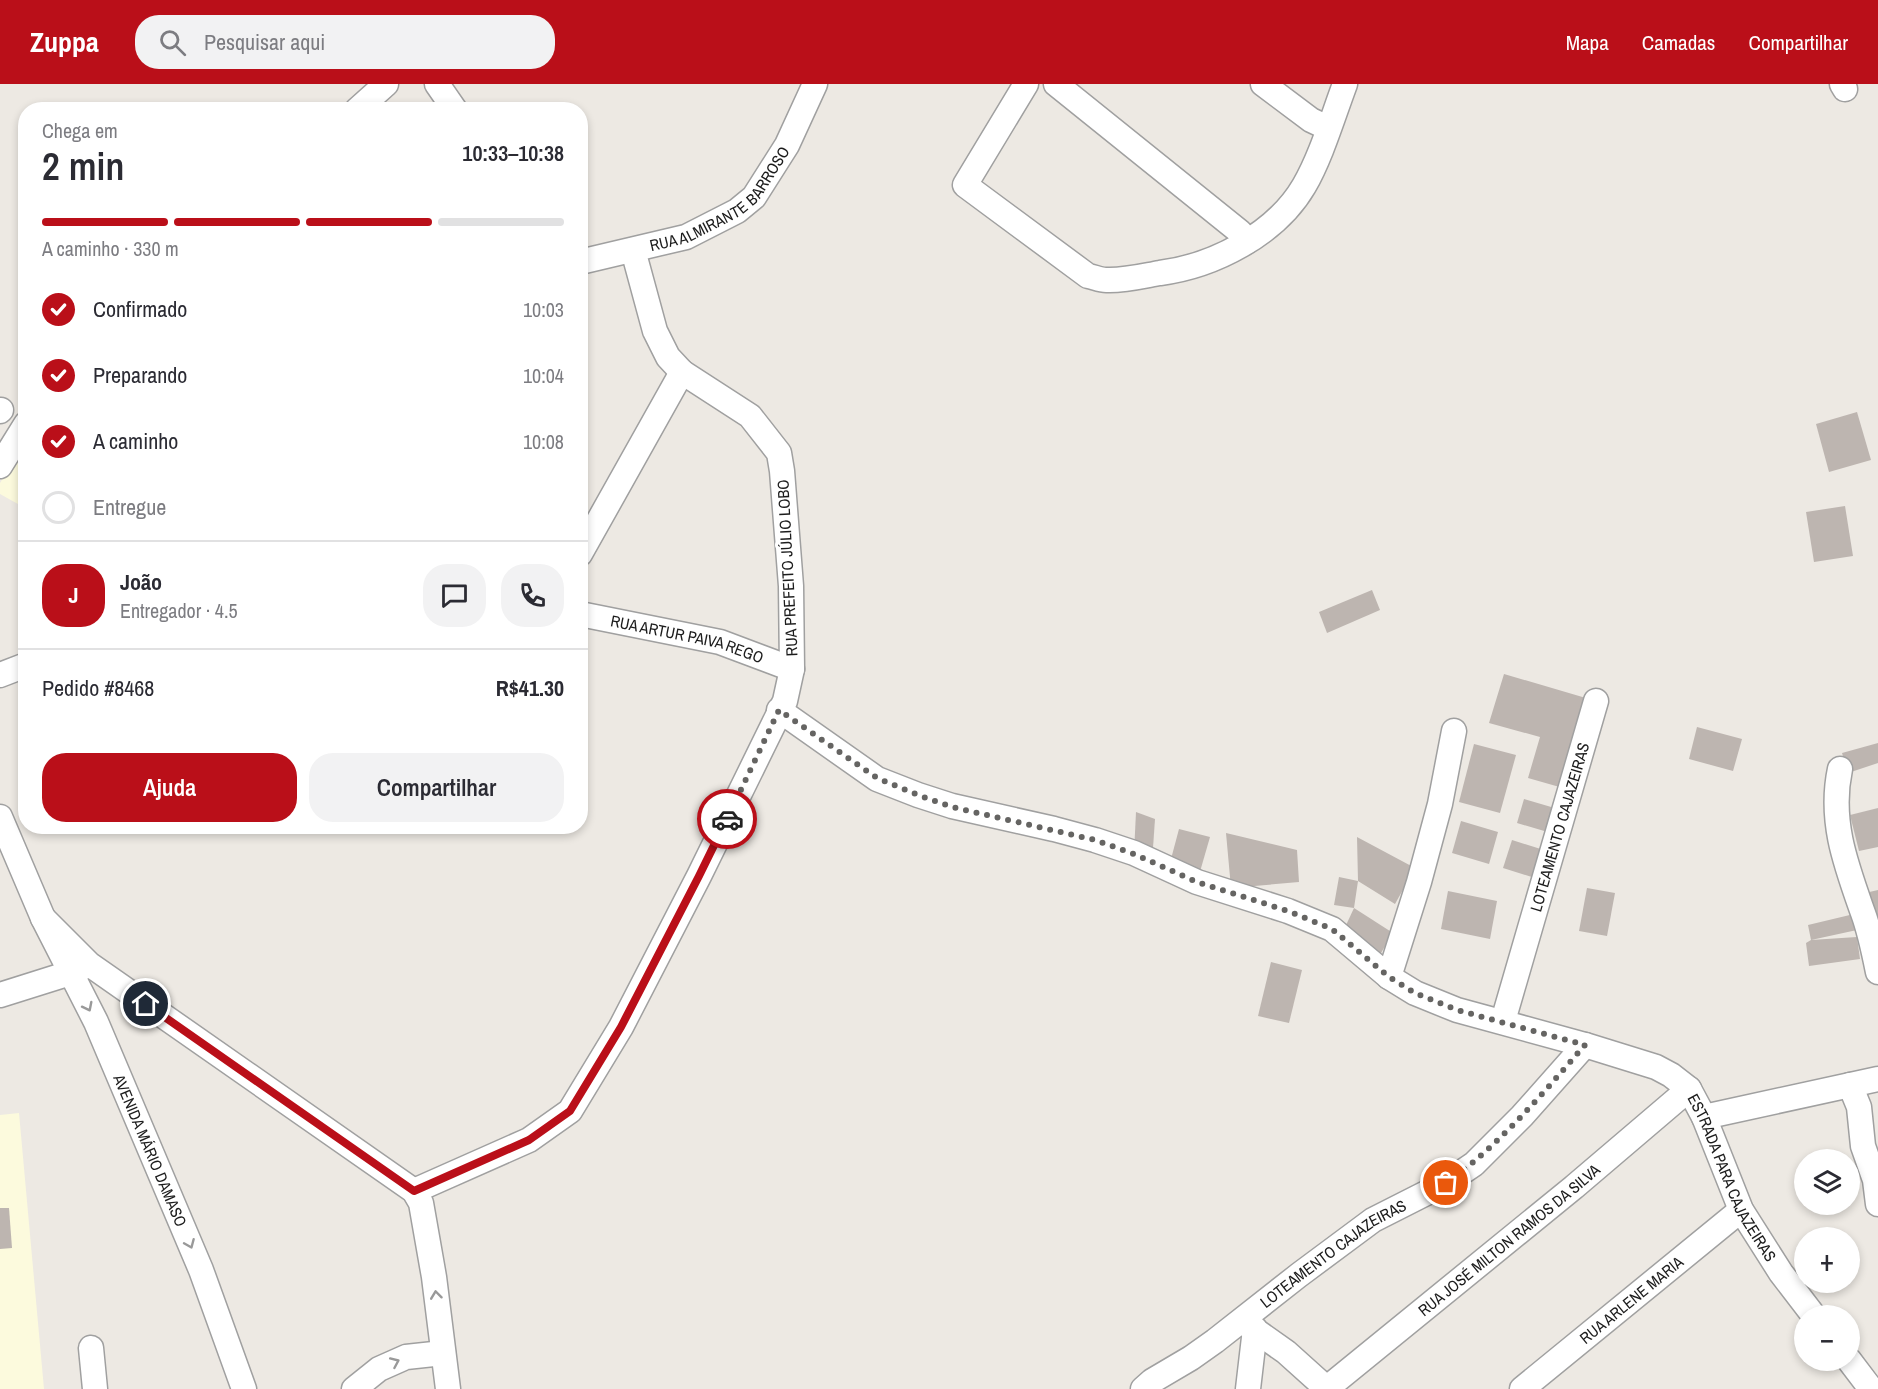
<!DOCTYPE html>
<html lang="pt">
<head>
<meta charset="utf-8">
<style>
  :root { --surface:#fff; --page:#f2f2f3; --text:#2b2b33; --muted:#7c7c81; --line:#e1e1e2; --accent:#ba0f19 }
  body { margin:0; font-family:"Archivo Narrow",sans-serif; background:var(--page); color:var(--text); height:100vh; display:flex; flex-direction:column; font-size:22px; white-space:nowrap }
  * { box-sizing:border-box; margin:0 }
  p { font-size:20px; color:var(--muted) }
  .icon { flex:none; width:33px; height:33px; fill:none; stroke:currentColor; stroke-width:2; stroke-linecap:round; stroke-linejoin:round }
  .map { position:relative; flex:1; overflow:hidden }
  .panel { position:absolute; left:18px; top:18px; width:570px; height:732px; display:flex; flex-direction:column; background:var(--surface); border-radius:24px; box-shadow:0 3px 9px #0003 }
  .panel>* { flex:none }
  .fabs { position:absolute; left:1794px; top:1065px; display:grid; gap:12px }
  .fabs a { display:grid; place-items:center; width:66px; height:66px; border-radius:50%; background:var(--surface); box-shadow:0 3px 9px #0003; font-size:30px }
  .pin { position:absolute; display:grid; place-items:center; width:51px; height:51px; color:#fff; margin:-26px; border:3px solid #fff; border-radius:50%; box-shadow:0 2px 6px #0007 }
  .courier { position:absolute; display:grid; place-items:center; width:60px; height:60px; margin:-30px; border:4px solid #ba0f19; border-radius:50%; background:#fff; color:#222; box-shadow:0 2px 8px #0007 }
  .headline em { font-style:normal; font-weight:600 }
  .headline div { display:flex; flex-direction:column-reverse }
  .headline { display:flex; align-items:center; justify-content:space-between; height:102px; padding:0 24px }
  h1 { font-size:39px; font-weight:600; line-height:45px }
  .bar { display:grid; grid-template-columns:repeat(4,1fr); gap:9px 6px; align-content:center; height:72px; padding:0 24px }
  .bar i { height:8px; border-radius:4px; background:var(--line) }
  .bar .active { background:var(--accent) }
  .bar p { grid-column:span 4 }
  .line { display:flex; align-items:center; gap:15px; padding:0 24px; border-top:2px solid var(--line) }
  .line div { flex:1 }
  .round { display:grid; place-items:center; flex:none; width:63px; height:63px; border-radius:24px; background:var(--page) }
  ol { padding:0 24px; list-style:none }
  li { display:flex; align-items:center; gap:18px; height:66px }
  li p { margin-inline-start:auto }
  li .icon { padding:6px; border-radius:50%; background:var(--accent); color:#fff; stroke-width:4 }
  li:last-child { color:var(--muted) }
  li i { width:33px; height:33px; border:3px solid var(--line); border-radius:50% }
  .button { display:flex; gap:12px; margin-top:auto; padding:12px 24px }
  .button a { flex:1; height:69px; border-radius:24px; background:var(--accent); color:#fff; font-size:24px; font-weight:600; line-height:69px; text-align:center }
  .button a+a { background:var(--page); color:var(--text) }
  header { display:flex; align-items:center; gap:36px; box-sizing:border-box; height:84px; padding:0 30px; background:var(--accent); color:#fff }
  header strong { font-size:28px }
  nav { display:flex; gap:33px; margin-inline-start:auto; font-size:21px }
  .search { width:420px; height:54px; background:var(--page); display:flex; align-items:center; gap:15px; box-sizing:border-box; padding:0 21px; border-radius:24px; color:var(--muted); font-size:22px }
  .map>svg:first-child { display:block }
  .education { fill:#fcfadd }
  .building { fill:#bdb5b0 }
  .lines { fill:none; stroke-linecap:round; stroke-linejoin:round }
  .minor-casing { stroke:#a0a0a0; stroke-width:27 }
  .minor { stroke:#fff; stroke-width:24 }
  .oneway { stroke:#999 }
  .done { stroke:#656462; stroke-width:6; stroke-dasharray:0 10.8 }
  .route { stroke:#ba0f19; stroke-width:8 }
  .labels { text-anchor:middle; stroke-width:6; stroke-linejoin:round; paint-order:stroke }
  .street-label { font-size:16px; fill:#1c1c1c; stroke:#fff }
</style>
</head>
<body>
<header>
<strong>Zuppa</strong>
<div class="search"><svg class="icon" aria-label="search" viewBox="0 0 24 24"><circle cx="10" cy="10" r="6"/><path d="M15 15l6 6"/></svg>Pesquisar aqui</div>
<nav><a>Mapa</a><a>Camadas</a><a>Compartilhar</a></nav>
</header>
<div class="map">
<svg width="1878" height="1305" viewBox="0 0 1878 1305">
  <rect width="100%" height="100%" fill="#ede9e3"/>
  <!-- education -->
  <g class="education">
    <polygon points="25,357 25,424 0,410 0,399"/>
    <polygon points="19,1029 44,1305 0,1305 0,1031"/>
  </g>
  <!-- building -->
  <g class="building">
    <polygon points="1857,328 1871,376 1829,388 1816,340"/>
    <polygon points="1845,422 1853,472 1814,478 1806,428"/>
    <polygon points="1372,506 1380,526 1327,549 1319,528"/>
    <polygon points="1504,590 1596,617 1570,706 1528,694 1540,653 1489,639"/>
    <polygon points="1697,643 1742,655 1733,687 1689,675"/>
    <polygon points="1878,659 1878,679 1848,689 1842,669"/>
    <polygon points="1474,660 1516,671 1500,729 1459,718"/>
    <polygon points="1524,715 1558,725 1551,749 1517,739"/>
    <polygon points="1878,724 1878,763 1859,767 1850,731"/>
    <polygon points="1136,728 1155,735 1153,764 1134,769"/>
    <polygon points="1461,737 1498,748 1489,780 1452,769"/>
    <polygon points="1179,745 1210,753 1197,798 1167,790"/>
    <polygon points="1226,749 1297,766 1299,798 1231,804"/>
    <polygon points="1357,753 1415,784 1395,820 1358,797 1354,824 1334,821 1339,793 1358,797"/>
    <polygon points="1512,756 1547,767 1538,795 1503,784"/>
    <polygon points="1587,804 1615,809 1607,852 1579,847"/>
    <polygon points="1878,806 1878,832 1872,834 1865,809"/>
    <polygon points="1448,807 1497,817 1490,855 1441,845"/>
    <polygon points="1354,824 1393,849 1378,874 1341,852"/>
    <polygon points="1854,830 1857,846 1811,856 1857,853 1860,875 1809,882 1806,859 1811,856 1808,841"/>
    <polygon points="1271,878 1302,886 1289,939 1258,932"/>
    <polygon points="0,1124 9,1124 12,1164 0,1165"/>
  </g>
  <g class="lines">
    <!-- minor casing -->
    <g class="minor-casing">
      <g id="minor">
        <polyline points="437,0 455,26"/>
        <path d="M1026 0 965 101 1088 192C1094 193 1100 196 1106 196 1123 197 1143 192 1160 189 1214 182 1276 150 1304 102 1321 73 1333 32 1345 0"/>
        <polyline points="1056,0 1240,148 1246,158"/>
        <polyline points="1263,0 1311,36 1328,44"/>
        <polyline points="1842,0 1845,5"/>
        <polyline points="357,26 386,0"/>
        <path id="s1" d="M580 178 686 153 737 127 754 113 787 61 815 0"/>
        <polyline points="0,327 1,326"/>
        <polyline points="0,382 26,340"/>
        <polyline points="580,470 682,288"/>
        <path id="s2" d="M580 530 720 558 792 585"/>
        <polyline points="0,591 26,581"/>
        <path id="s3" d="M779 626 877 695 918 711 952 722 1054 745 1095 756 1134 769 1197 798 1288 827 1332 845 1389 893 1415 909 1457 926 1585 961 1656 983 1671 991 1689 1005 1704 1033 1741 1126 1781 1189 1814 1232"/>
        <path d="M1840 685C1829 737 1846 781 1863 829 1870 848 1874 868 1878 888"/>
        <path id="s4" d="M0 733 43 834 96 938 201 1186 244 1305"/>
        <polyline points="43,834 89,880 414,1107 421,1119 434,1193 448,1305"/>
        <polyline points="1389,893 1419,798 1440,720 1454,647"/>
        <polyline points="0,911 70,889 84,883"/>
        <path id="s5" d="M1503 937 1596 617"/>
        <polyline points="1850,1001 1859,1023 1863,1062 1875,1096 1878,1120"/>
        <polyline points="1704,1033 1878,995"/>
        <polyline points="414,1107 529,1056 570,1027 621,943 699,792 785,617 792,585 791,502 782,387 779,369 750,332 682,288 668,273 655,247 633,166"/>
        <polyline points="1242,1237 1286,1268 1326,1304"/>
        <polyline points="91,1264 95,1305"/>
        <polyline points="1849,1276 1871,1305"/>
        <polyline points="354,1305 379,1285 406,1273 443,1269"/>
        <path id="s6" d="M1143 1305 1152 1297 1191 1274 1215 1257 1299 1191 1373 1136 1446 1099 1474 1080 1522 1032 1585 961"/>
        <polyline points="1248,1305 1255,1245"/>
        <path id="s7" d="M1326 1305 1574 1103 1689 1005"/>
        <path id="s8" d="M1522 1305 1741 1126"/>
      </g>
    </g>
    <!-- minor -->
    <use href="#minor" class="minor"/>
  </g>
  <!-- one-way arrows -->
  <defs><path id="oneway-chevron" d="M-2-3.5L2.5 0L-2 3.5" fill="none" stroke-width="1.6" stroke-linecap="round" stroke-linejoin="round" transform="scale(1.5)"/></defs>
  <g class="oneway">
    <use href="#oneway-chevron" transform="translate(88 923) rotate(63)"/>
    <use href="#oneway-chevron" transform="translate(190 1160) rotate(67)"/>
    <use href="#oneway-chevron" transform="translate(436 1211) rotate(-97)"/>
    <use href="#oneway-chevron" transform="translate(395 1278) rotate(-24)"/>
  </g>
  <g class="lines">
    <!-- done -->
    <path class="done" d="M727 735 779 626 877 694 918 711 952 723 1095 756 1134 770 1197 798 1288 827 1332 845 1389 893 1415 909 1457 926 1585 961C1542 1010 1500 1061 1446 1099"/>
    <!-- route -->
    <polyline class="route" points="146,920 414,1107 529,1056 570,1027 621,943 699,792 727,735"/>
  </g>
  <g class="labels">
    <!-- street labels -->
    <g class="street-label">
      <text dy="6" stroke="none"><textPath href="#s1" startOffset="159">RUA ALMIRANTE BARROSO</textPath></text>
      <text transform="translate(787 484) rotate(-93)" y="6">RUA PREFEITO JÚLIO LOBO</text>
      <text dy="6" stroke="none"><textPath href="#s2" startOffset="110">RUA ARTUR PAIVA REGO</textPath></text>
      <text dy="6" stroke="none"><textPath href="#s5" startOffset="202">LOTEAMENTO CAJAZEIRAS</textPath></text>
      <text dy="6" stroke="none"><textPath href="#s4" startOffset="366">AVENIDA MÁRIO DAMASO</textPath></text>
      <text dy="6" stroke="none"><textPath href="#s3" startOffset="1096">ESTRADA PARA CAJAZEIRAS</textPath></text>
      <text dy="6" stroke="none"><textPath href="#s7" startOffset="236">RUA JOSÉ MILTON RAMOS DA SILVA</textPath></text>
      <text dy="6" stroke="none"><textPath href="#s6" startOffset="234">LOTEAMENTO CAJAZEIRAS</textPath></text>
      <text dy="6" stroke="none"><textPath href="#s8" startOffset="141">RUA ARLENE MARIA</textPath></text>
    </g>
  </g>
</svg>
<div class="fabs">
<a><svg class="icon" aria-label="layers" viewBox="0 0 24 24"><path d="M12 4l9 5-9 5-9-5zM3 14l9 5 9-5"/></svg></a>
<a>+</a>
<a>−</a>
</div>
<div class="pin" style="left:1446px;top:1099px;background:#ea580c"><svg class="icon" aria-label="bag" viewBox="0 0 24 24"><path d="M5 8h14l-1 12H6zM9 8a3 3 0 0 1 6 0"/></svg></div>
<div class="pin" style="left:146px;top:920px;background:#1f2937"><svg class="icon" aria-label="home" viewBox="0 0 24 24"><path d="M3 11l9-7 9 7M6 9v11h12V9"/></svg></div>
<div class="courier" style="left:727px;top:735px"><svg class="icon" aria-label="car" viewBox="0 0 24 24"><path d="M5 17H2v-5l4-1 3-4h7l3 4 3 1v5h-3M9 17h6M6 11h13"/><circle cx="7" cy="17" r="2"/><circle cx="17" cy="17" r="2"/></svg></div>
<section class="panel">
<div class="headline"><div><h1>2 min</h1><p>Chega em</p></div><em>10:33–10:38</em></div>
<div class="bar"><i class="active"></i><i class="active"></i><i class="active"></i><i></i><p>A caminho · 330 m</p></div>
<ol>
<li><svg class="icon" aria-label="check" viewBox="0 0 24 24"><path d="M5 12l5 5 9-10"/></svg>Confirmado<p>10:03</p></li>
<li><svg class="icon" aria-label="check" viewBox="0 0 24 24"><path d="M5 12l5 5 9-10"/></svg>Preparando<p>10:04</p></li>
<li><svg class="icon" aria-label="check" viewBox="0 0 24 24"><path d="M5 12l5 5 9-10"/></svg>A caminho<p>10:08</p></li>
<li><i></i>Entregue</li>
</ol>
<div class="line" style="height:108px"><b class="round" style="background:var(--accent);color:#fff">J</b><div><b>João</b><p>Entregador · 4.5</p></div><a class="round"><svg class="icon" aria-label="chat" viewBox="0 0 24 24"><path d="M4 5h16v11H9l-5 4z"/></svg></a><a class="round"><svg class="icon" aria-label="phone" viewBox="0 0 24 24"><path d="M5 4h4l2 5-3 2q2 4 5 5l2-3 5 2v4C11 20 4 13 5 4z"/></svg></a></div>
<div class="line" style="height:78px"><div>Pedido #8468</div><b>R$41.30</b></div>
<div class="button"><a>Ajuda</a><a>Compartilhar</a></div>
</section>
</div>
</body>
</html>
